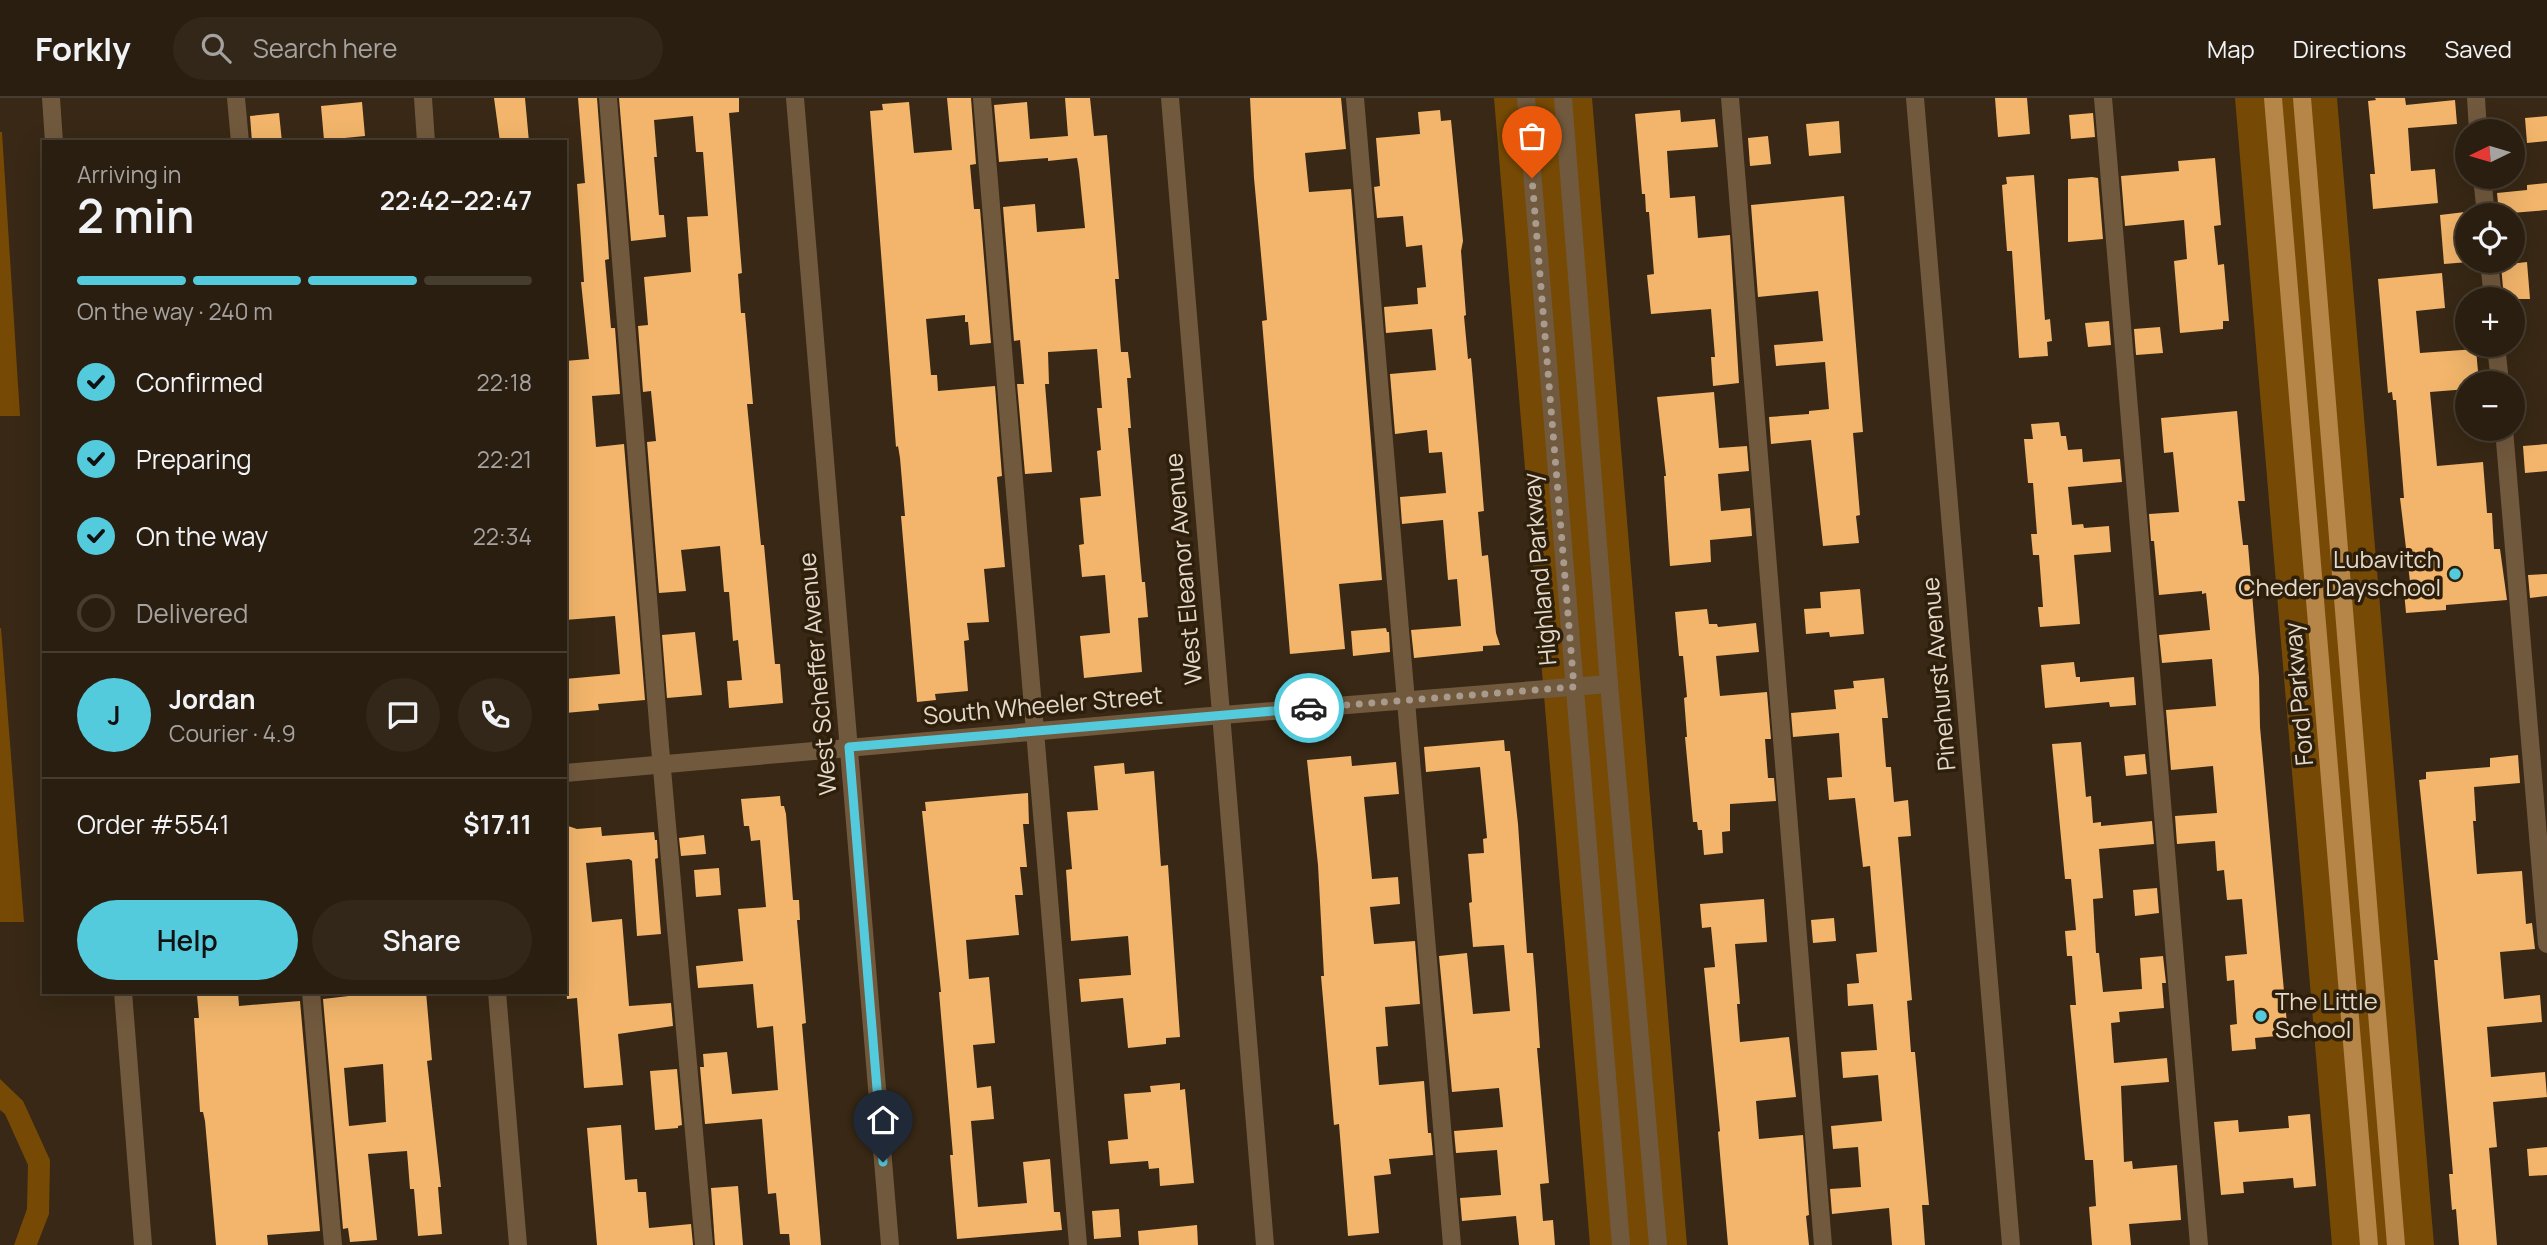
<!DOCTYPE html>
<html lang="en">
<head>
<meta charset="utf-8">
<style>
  :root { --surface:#2a1e10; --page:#322719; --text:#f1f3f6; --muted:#a5a29f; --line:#463c30; --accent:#54cadd }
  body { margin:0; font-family:Manrope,sans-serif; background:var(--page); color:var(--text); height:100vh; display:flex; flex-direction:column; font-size:26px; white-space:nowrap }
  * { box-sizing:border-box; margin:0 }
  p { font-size:23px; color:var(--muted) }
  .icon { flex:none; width:38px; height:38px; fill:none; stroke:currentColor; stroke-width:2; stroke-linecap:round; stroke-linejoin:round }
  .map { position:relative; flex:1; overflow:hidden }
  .drawer { position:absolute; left:42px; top:42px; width:525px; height:854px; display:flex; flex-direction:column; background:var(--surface); border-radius:0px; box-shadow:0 7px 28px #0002,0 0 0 2px var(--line) }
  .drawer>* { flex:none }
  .needle { width:46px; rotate:265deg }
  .buttons { position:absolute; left:2455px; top:21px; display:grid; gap:14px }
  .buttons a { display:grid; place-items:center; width:70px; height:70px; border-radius:50%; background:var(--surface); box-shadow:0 7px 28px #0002,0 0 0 2px var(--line); font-size:35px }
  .pin { position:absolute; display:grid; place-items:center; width:60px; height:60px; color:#fff; margin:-72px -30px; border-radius:50% 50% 50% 0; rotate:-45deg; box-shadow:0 0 7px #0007 }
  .pin .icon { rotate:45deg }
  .courier { position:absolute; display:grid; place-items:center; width:70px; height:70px; margin:-35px; border:5px solid #54cadd; border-radius:50%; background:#fff; color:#222; box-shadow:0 2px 9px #0007 }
  .summary em { font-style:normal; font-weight:600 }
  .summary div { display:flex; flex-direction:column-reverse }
  .summary { display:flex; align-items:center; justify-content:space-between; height:119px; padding:0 35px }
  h1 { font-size:46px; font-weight:600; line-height:52px }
  .bar { display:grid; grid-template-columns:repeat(4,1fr); gap:10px 7px; align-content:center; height:84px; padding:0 35px }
  .bar i { height:9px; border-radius:5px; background:var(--line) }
  .bar .active { background:var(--accent) }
  .bar p { grid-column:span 4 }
  .line { display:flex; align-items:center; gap:18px; padding:0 35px; border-top:2px solid var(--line) }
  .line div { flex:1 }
  .round { display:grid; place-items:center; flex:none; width:74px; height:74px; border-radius:37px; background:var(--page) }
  ol { padding:0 35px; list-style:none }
  li { display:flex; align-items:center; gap:21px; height:77px }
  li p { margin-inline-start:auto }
  li .icon { padding:7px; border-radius:50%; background:var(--accent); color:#111; stroke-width:4 }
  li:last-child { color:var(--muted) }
  li i { width:38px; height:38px; border:4px solid var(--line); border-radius:50% }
  .button { display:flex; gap:14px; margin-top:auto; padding:14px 35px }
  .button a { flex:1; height:80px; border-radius:42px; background:var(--accent); color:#111; font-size:28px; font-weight:600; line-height:80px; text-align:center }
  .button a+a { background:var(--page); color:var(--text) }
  header { display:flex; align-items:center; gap:42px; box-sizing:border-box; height:98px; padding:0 35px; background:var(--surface); border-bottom:2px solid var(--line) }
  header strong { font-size:33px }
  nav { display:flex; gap:38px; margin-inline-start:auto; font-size:24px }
  .search { width:490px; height:63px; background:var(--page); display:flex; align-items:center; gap:18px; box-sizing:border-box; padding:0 24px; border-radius:38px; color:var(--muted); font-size:26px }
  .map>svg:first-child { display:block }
  .green { fill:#764a04 }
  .building { fill:#f2b56b; fill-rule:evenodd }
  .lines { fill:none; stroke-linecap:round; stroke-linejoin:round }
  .minor { stroke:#71593d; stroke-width:18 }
  .major { stroke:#b68548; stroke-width:18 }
  .done { stroke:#a89b8d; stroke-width:7; stroke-dasharray:0 12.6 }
  .route { stroke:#54cadd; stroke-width:9 }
  .poi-dot { fill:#54cadd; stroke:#2e1f0b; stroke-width:2.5 }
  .labels { text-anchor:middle; stroke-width:7; stroke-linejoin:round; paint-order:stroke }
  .poi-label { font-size:24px; fill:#e4d9cd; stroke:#2e1f0b; text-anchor:end }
  .street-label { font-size:24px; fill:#e4d9cd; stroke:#2e1f0b }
</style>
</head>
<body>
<header>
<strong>Forkly</strong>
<div class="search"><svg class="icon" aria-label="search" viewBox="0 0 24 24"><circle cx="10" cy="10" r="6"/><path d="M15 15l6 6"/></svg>Search here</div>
<nav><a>Map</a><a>Directions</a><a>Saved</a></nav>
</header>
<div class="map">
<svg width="2547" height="1147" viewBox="0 0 2547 1147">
  <rect width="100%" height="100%" fill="#382815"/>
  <!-- green -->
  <g class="green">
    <polygon points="1494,0 1592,0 1687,1147 1590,1147"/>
    <polygon points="2235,0 2337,0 2434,1147 2332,1147"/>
    <polygon points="0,34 2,34 20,318 0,318"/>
    <polygon points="0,530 1,530 24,824 0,824"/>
    <polygon points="0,981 23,1003 50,1062 49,1116 37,1147 14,1147 27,1111 28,1067 5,1016 0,1012"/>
  </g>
  <!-- building -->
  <g class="building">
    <polygon points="494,0 525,0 529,44 500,44"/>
    <polygon points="578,0 597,0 608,145 609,161 605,162 611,230 615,230 620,296 592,298 596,349 624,346 645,602 598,606 599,612 565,615 565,581 620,576 615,518 565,522 565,263 589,261 581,184 584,184 577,86 585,85"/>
    <polygon points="619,0 739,0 739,14 729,15 742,175 738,176 741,215 745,215 753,306 747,306 761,447 764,447 775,566 780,566 783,605 729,610 727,583 742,582 738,542 733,543 729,494 724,494 720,448 681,452 686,493 659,495 647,344 656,343 651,293 643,294 638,228 648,227 644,179 691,174 687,119 708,118 703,54 696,54 693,18 654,22 657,59 654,59 659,117 664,117 666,139 631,143"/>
    <polygon points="947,0 971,0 976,66 970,67 974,111 980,111 991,245 970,247 968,224 965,224 965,217 926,221 931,277 937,277 938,293 995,288 1002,378 997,379 1005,469 984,471 989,524 967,525 969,542 964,543 968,593 935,596 936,602 917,604 901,418 905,418 900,360 898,348 896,349 870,13 883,12 882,6 909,4 914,55 952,52"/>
    <polygon points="1065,0 1090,0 1094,38 1107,37 1119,181 1115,181 1121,254 1128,254 1131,280 1127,280 1131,330 1128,330 1142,484 1145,484 1148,519 1138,520 1142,574 1084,580 1080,538 1110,535 1105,477 1082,479 1079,447 1084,446 1080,400 1101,398 1097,353 1101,352 1097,310 1102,310 1097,251 1048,254 1049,286 1045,286 1052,374 1025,376 1017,286 1024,286 1020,242 1014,243 1003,109 1035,106 1037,134 1085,130 1079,72 1077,60 1048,63 1048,60 999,64 994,7 1027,4 1030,41 1068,38"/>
    <polygon points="1250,0 1341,0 1346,51 1305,55 1309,94 1351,91 1382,482 1339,486 1345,551 1290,556 1262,223 1267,222 1254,80"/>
    <polygon points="1995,0 2027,0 2030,36 1998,39"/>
    <polygon points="2375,0 2405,0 2406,7 2455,2 2457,26 2408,30 2411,73 2435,71 2438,105 2373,111 2370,76 2375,76 2368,3 2376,2"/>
    <polygon points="362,4 365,38 324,42 321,8"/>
    <polygon points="1440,12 1441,23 1451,22 1463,143 1461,153 1466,217 1464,218 1468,261 1471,260 1479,351 1484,413 1478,414 1482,458 1488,457 1496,535 1500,547 1483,548 1483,553 1414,560 1411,532 1461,528 1457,481 1448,482 1443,422 1402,426 1400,399 1446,395 1442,354 1429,355 1427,332 1395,336 1390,276 1436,272 1432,231 1386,235 1384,209 1418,206 1417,190 1426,189 1422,147 1406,149 1403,118 1377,120 1374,89 1380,88 1376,40 1420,36 1418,14"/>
    <polygon points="1680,12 1681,24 1715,21 1718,49 1667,53 1670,100 1695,98 1698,140 1730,137 1739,285 1713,288 1711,259 1715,259 1711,211 1651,216 1647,177 1654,176 1649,114 1646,114 1645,96 1642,96 1635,16"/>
    <polygon points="279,15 282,44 252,44 250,18"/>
    <polygon points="2093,15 2095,39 2071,41 2069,17"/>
    <polygon points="2547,18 2547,43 2527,45 2525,20"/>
    <polygon points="1839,23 1841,55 1809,58 1806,26"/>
    <polygon points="1768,38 1771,66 1750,68 1748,40"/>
    <polygon points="2215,60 2221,127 2214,128 2218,167 2224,166 2229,223 2223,223 2223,231 2180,235 2174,163 2187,161 2184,122 2125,128 2121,78 2179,73 2178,63"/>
    <polygon points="2034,77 2045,222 2050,221 2052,243 2047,244 2048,258 2019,260 2012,153 2007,153 2002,87 2007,86 2006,79"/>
    <polygon points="2092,79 2098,80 2103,141 2068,144 2068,81"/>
    <polygon points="2547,85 2547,112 2499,116 2497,95 2527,92 2527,87"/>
    <polygon points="1844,98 1863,334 1853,335 1860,417 1856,418 1859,445 1823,448 1811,342 1771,346 1769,319 1809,316 1809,313 1829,311 1825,264 1776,268 1774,247 1823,243 1818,193 1758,199 1751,107"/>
    <polygon points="2465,114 2469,164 2444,166 2440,117"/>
    <polygon points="2527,164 2530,201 2504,201 2501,167"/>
    <polygon points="2442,175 2445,210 2416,213 2420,255 2476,251 2479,285 2468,285 2468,291 2430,294 2437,368 2483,364 2487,415 2492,415 2494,451 2500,451 2507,502 2446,507 2446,512 2406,515 2404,493 2411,492 2400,400 2404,400 2396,302 2393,302 2392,294 2388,295 2378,181"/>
    <polygon points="2109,223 2111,247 2088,249 2085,225"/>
    <polygon points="2160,229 2163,255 2136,257 2134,231"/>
    <polygon points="1714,294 1719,350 1747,348 1749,373 1718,376 1721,413 1750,410 1752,438 1710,442 1711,464 1670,468 1664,378 1666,378 1657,299"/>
    <polygon points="2237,313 2245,403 2238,403 2243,447 2248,447 2259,579 2260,629 2288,937 2255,940 2256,951 2232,953 2230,927 2237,926 2234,882 2227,883 2225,858 2247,856 2242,801 2227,802 2224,772 2217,773 2215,743 2177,746 2175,718 2217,715 2213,668 2171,672 2166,612 2216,608 2212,561 2162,565 2159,537 2210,532 2206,495 2202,496 2202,493 2159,497 2154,443 2151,443 2149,416 2179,414 2173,354 2164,355 2161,320"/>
    <polygon points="2059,324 2061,338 2066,338 2068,352 2082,351 2083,364 2120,361 2122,384 2068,389 2072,427 2083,426 2084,430 2109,428 2111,454 2074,457 2080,526 2040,529 2038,509 2043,509 2039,457 2033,457 2031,436 2037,436 2033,385 2028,385 2024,341 2033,341 2031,326"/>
    <polygon points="2547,346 2547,373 2525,375 2523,348"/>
    <polygon points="2547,476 2547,498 2530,500 2528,477"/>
    <polygon points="1860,491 1864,536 1830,539 1829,534 1806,536 1804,511 1821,510 1820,494"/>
    <polygon points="1707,511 1709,526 1717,526 1718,529 1756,525 1759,554 1716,558 1720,598 1767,594 1771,641 1765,641 1768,680 1774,680 1776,703 1730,706 1730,733 1722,734 1723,755 1704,757 1702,732 1698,732 1697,724 1693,724 1685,639 1687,639 1684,600 1687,599 1683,558 1679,558 1675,514"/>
    <polygon points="1386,530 1387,534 1389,534 1390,554 1353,558 1351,533"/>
    <polygon points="695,534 702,597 667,600 662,537"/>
    <polygon points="2074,564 2076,579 2080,579 2080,584 2134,579 2136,607 2110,609 2109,604 2045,610 2041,567"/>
    <polygon points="1884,580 1888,620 1882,620 1886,669 1891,669 1894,704 1908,702 1911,738 1898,739 1912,902 1907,903 1911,954 1915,954 1929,1107 1922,1107 1925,1147 1892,1147 1889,1110 1832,1116 1830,1091 1861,1089 1858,1049 1833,1051 1831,1028 1882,1023 1878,977 1843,980 1841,954 1877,952 1873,906 1848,908 1847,886 1859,885 1856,856 1877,854 1870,768 1863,769 1855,700 1829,702 1827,680 1842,679 1839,635 1793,639 1791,615 1836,611 1834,592 1854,590 1853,583"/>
    <polygon points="1504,642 1505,653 1510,653 1518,726 1527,855 1533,855 1536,892 1540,950 1537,950 1549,1085 1540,1086 1543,1123 1553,1122 1555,1147 1519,1147 1516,1118 1462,1123 1460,1100 1501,1097 1497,1052 1456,1055 1454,1033 1503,1029 1499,990 1452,994 1439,858 1467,855 1473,916 1510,913 1504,847 1473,849 1469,805 1472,804 1468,756 1484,755 1483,741 1487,740 1480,669 1426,674 1424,649"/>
    <polygon points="2081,644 2086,699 2091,698 2093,725 2101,724 2101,728 2152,723 2154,746 2099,751 2103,800 2093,801 2096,855 2099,855 2103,894 2142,891 2140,860 2163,858 2166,885 2162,885 2164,910 2119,914 2120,924 2111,925 2114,965 2167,960 2169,984 2121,988 2124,1064 2132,1063 2133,1071 2177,1067 2181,1122 2129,1126 2131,1147 2092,1147 2089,1109 2096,1108 2093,1062 2085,1062 2070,907 2076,907 2072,858 2067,858 2065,833 2076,832 2071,781 2065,781 2052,646"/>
    <polygon points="2145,656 2147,676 2126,678 2124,658"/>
    <polygon points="2518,657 2520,685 2474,689 2476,723 2473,723 2477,776 2522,773 2526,826 2532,825 2535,851 2500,854 2504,901 2540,897 2542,924 2487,929 2491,979 2545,974 2547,999 2493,1004 2497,1049 2489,1050 2497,1147 2459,1147 2456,1111 2452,1112 2449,1076 2453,1076 2434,862 2438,862 2419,682 2426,681 2426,674 2490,669 2490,660"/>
    <polygon points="1351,658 1352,668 1396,664 1399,696 1364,699 1372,781 1398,779 1400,806 1370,809 1374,846 1415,843 1420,906 1385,909 1388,948 1376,949 1379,987 1424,983 1428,1035 1431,1035 1433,1057 1389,1061 1391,1076 1374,1078 1379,1135 1348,1138 1339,1026 1334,1027 1321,878 1324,878 1318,767 1307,662"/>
    <polygon points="1124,665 1125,676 1154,673 1161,768 1168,767 1180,939 1166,940 1166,946 1128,950 1123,900 1081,904 1079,881 1131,877 1128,838 1071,843 1066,772 1072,771 1067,714 1098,712 1094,668"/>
    <polygon points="1028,695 1029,726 1023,726 1027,769 1020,769 1023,797 1015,797 1019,837 966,842 969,881 989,879 995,945 973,947 977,990 991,988 994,1021 971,1023 978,1109 1027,1105 1023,1064 1050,1061 1054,1114 1060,1114 1062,1132 957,1141 950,1057 953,1057 939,894 941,894 922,713 926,713 925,704"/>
    <polygon points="780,698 781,708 784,708 786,716 793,802 799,802 800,822 797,822 806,925 802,926 821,1147 790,1147 789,1136 780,1136 776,1095 768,1096 762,1021 705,1026 700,969 704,969 703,956 727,954 732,996 778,992 773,928 757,930 753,886 698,890 696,868 743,863 738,811 766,809 760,742 751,743 749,728 744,728 741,701"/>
    <polygon points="565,727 577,731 601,729 602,738 654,734 655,742 657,742 658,760 655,761 661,836 637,838 632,763 629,761 586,765 592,824 622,821 629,908 671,905 673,928 618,936 623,987 584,990 577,900 567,901 565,875"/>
    <polygon points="704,737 706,756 681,758 679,740"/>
    <polygon points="719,770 721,797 696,799 694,772"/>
    <polygon points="2157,790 2159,815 2135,818 2133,792"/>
    <polygon points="1764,801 1767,844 1735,846 1740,906 1737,906 1740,944 1789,939 1796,999 1756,1003 1759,1041 1803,1037 1809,1117 1806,1118 1809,1147 1728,1147 1718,1034 1720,1033 1704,870 1715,869 1711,829 1702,830 1700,806"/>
    <polygon points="1834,820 1836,843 1813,845 1811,822"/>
    <polygon points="238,894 239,908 300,903 320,1133 267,1137 268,1147 216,1147 205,1023 203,1014 200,1014 194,920 199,920 197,897"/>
    <path d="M383 894H426L432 962 427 963 441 1089H438L442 1136 418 1138 414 1091H410L407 1053 368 1056 377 1142 350 1144 348 1130 343 1131 323 901ZM383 966 386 1024 349 1028 344 970Z"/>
    <polygon points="677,971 682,1027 678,1028 678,1030 655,1032 650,973"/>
    <polygon points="1180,985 1180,992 1185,991 1194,1085 1160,1088 1159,1070 1149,1071 1148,1063 1110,1066 1108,1043 1128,1041 1124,996 1151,994 1150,988"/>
    <polygon points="2310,1016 2316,1088 2294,1090 2293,1080 2243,1084 2244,1095 2221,1097 2214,1024 2238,1022 2239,1034 2289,1030 2288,1018"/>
    <polygon points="621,1027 625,1082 637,1081 638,1094 646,1094 649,1130 691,1126 693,1147 597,1147 587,1030"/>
    <polygon points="2547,1049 2547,1077 2529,1078 2527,1051"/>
    <polygon points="738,1088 743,1147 715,1147 711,1090"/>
    <polygon points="1119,1111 1121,1139 1094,1141 1092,1113"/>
    <polygon points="1197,1127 1198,1147 1139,1147 1138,1133"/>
  </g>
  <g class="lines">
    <!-- minor -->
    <g class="minor">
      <polyline points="51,0 54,44"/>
      <polyline points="236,0 240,44"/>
      <polyline points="423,0 426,44"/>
      <polyline points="608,0 659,637 704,1147"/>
      <polyline points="795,0 890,1147"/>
      <polyline points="982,0 1078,1147"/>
      <polyline points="1170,0 1265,1147"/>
      <polyline points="1355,0 1452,1147"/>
      <polyline points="1526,0 1621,1147"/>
      <polyline points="1563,0 1609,586 1658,1147"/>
      <polyline points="1730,0 1823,1147"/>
      <polyline points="1915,0 2011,1147"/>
      <polyline points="2103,0 2199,1147"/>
      <polyline points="2476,0 2478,33"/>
      <polyline points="2482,79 2486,117"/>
      <polyline points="2489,163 2493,201"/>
      <polyline points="2496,247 2500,285"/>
      <polyline points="2504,331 2547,846"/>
      <polyline points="565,675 1198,619 1609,586"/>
      <polyline points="123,894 143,1147"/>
      <polyline points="311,894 333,1147"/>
      <polyline points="497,894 518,1147"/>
    </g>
    <!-- major -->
    <g class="major">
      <polyline points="2273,0 2369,1147"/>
      <polyline points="2302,0 2396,1147"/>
    </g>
  </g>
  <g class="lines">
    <!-- done -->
    <polyline class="done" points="1309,610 1574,589 1532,80"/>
    <!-- route -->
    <polyline class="route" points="883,1064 849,649 1309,610"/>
  </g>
  <!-- markers -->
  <g class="poi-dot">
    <circle cx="2455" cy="476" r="7"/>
    <circle cx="2261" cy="918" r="7"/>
  </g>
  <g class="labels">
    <!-- poi labels -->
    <g class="poi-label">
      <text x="2441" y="470">Lubavitch<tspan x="2441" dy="28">Cheder Dayschool</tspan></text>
      <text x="2275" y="912" text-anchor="start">The Little<tspan x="2275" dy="28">School</tspan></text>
    </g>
    <!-- street labels -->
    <g class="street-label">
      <text transform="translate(1184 471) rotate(-95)" y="8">West Eleanor Avenue</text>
      <text transform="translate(1540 471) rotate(-95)" y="8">Highland Parkway</text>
      <text transform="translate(818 576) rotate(-95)" y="8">West Scheffer Avenue</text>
      <text transform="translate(1939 576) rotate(-95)" y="8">Pinehurst Avenue</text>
      <text transform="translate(2299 596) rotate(-95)" y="8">Ford Parkway</text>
      <text transform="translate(1043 608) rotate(-5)" y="8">South Wheeler Street</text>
    </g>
  </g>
</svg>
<div class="buttons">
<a><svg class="needle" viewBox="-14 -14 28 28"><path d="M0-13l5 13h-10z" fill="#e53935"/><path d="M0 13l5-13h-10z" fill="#a5a29f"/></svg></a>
<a><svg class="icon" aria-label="locate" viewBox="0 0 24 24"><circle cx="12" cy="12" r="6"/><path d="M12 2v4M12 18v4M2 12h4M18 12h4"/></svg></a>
<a>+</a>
<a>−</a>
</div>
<div class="pin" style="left:1532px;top:80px;background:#ea580c"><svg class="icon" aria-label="bag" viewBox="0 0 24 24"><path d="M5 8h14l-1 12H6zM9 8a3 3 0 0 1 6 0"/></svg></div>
<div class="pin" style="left:883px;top:1064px;background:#1f2937"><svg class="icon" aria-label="home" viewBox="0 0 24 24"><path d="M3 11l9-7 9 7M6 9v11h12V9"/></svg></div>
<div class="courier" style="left:1309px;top:610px"><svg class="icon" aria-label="car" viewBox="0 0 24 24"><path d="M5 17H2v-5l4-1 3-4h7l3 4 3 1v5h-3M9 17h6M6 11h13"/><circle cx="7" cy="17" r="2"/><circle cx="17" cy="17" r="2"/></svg></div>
<section class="drawer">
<div class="summary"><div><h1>2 min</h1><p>Arriving in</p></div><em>22:42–22:47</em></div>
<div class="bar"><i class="active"></i><i class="active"></i><i class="active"></i><i></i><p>On the way · 240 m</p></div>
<ol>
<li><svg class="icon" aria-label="check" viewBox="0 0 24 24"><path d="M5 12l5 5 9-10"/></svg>Confirmed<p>22:18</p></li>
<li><svg class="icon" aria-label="check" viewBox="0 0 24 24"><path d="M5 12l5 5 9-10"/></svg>Preparing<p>22:21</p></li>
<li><svg class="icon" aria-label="check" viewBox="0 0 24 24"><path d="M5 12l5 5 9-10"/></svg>On the way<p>22:34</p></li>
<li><i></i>Delivered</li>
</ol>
<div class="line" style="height:126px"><b class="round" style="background:var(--accent);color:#111">J</b><div><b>Jordan</b><p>Courier · 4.9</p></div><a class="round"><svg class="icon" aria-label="chat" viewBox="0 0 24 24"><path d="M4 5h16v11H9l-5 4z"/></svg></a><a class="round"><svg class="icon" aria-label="phone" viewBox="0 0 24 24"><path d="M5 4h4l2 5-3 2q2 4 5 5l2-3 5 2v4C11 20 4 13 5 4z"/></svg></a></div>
<div class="line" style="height:91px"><div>Order #5541</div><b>$17.11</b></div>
<div class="button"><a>Help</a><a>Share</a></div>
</section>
</div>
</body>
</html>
